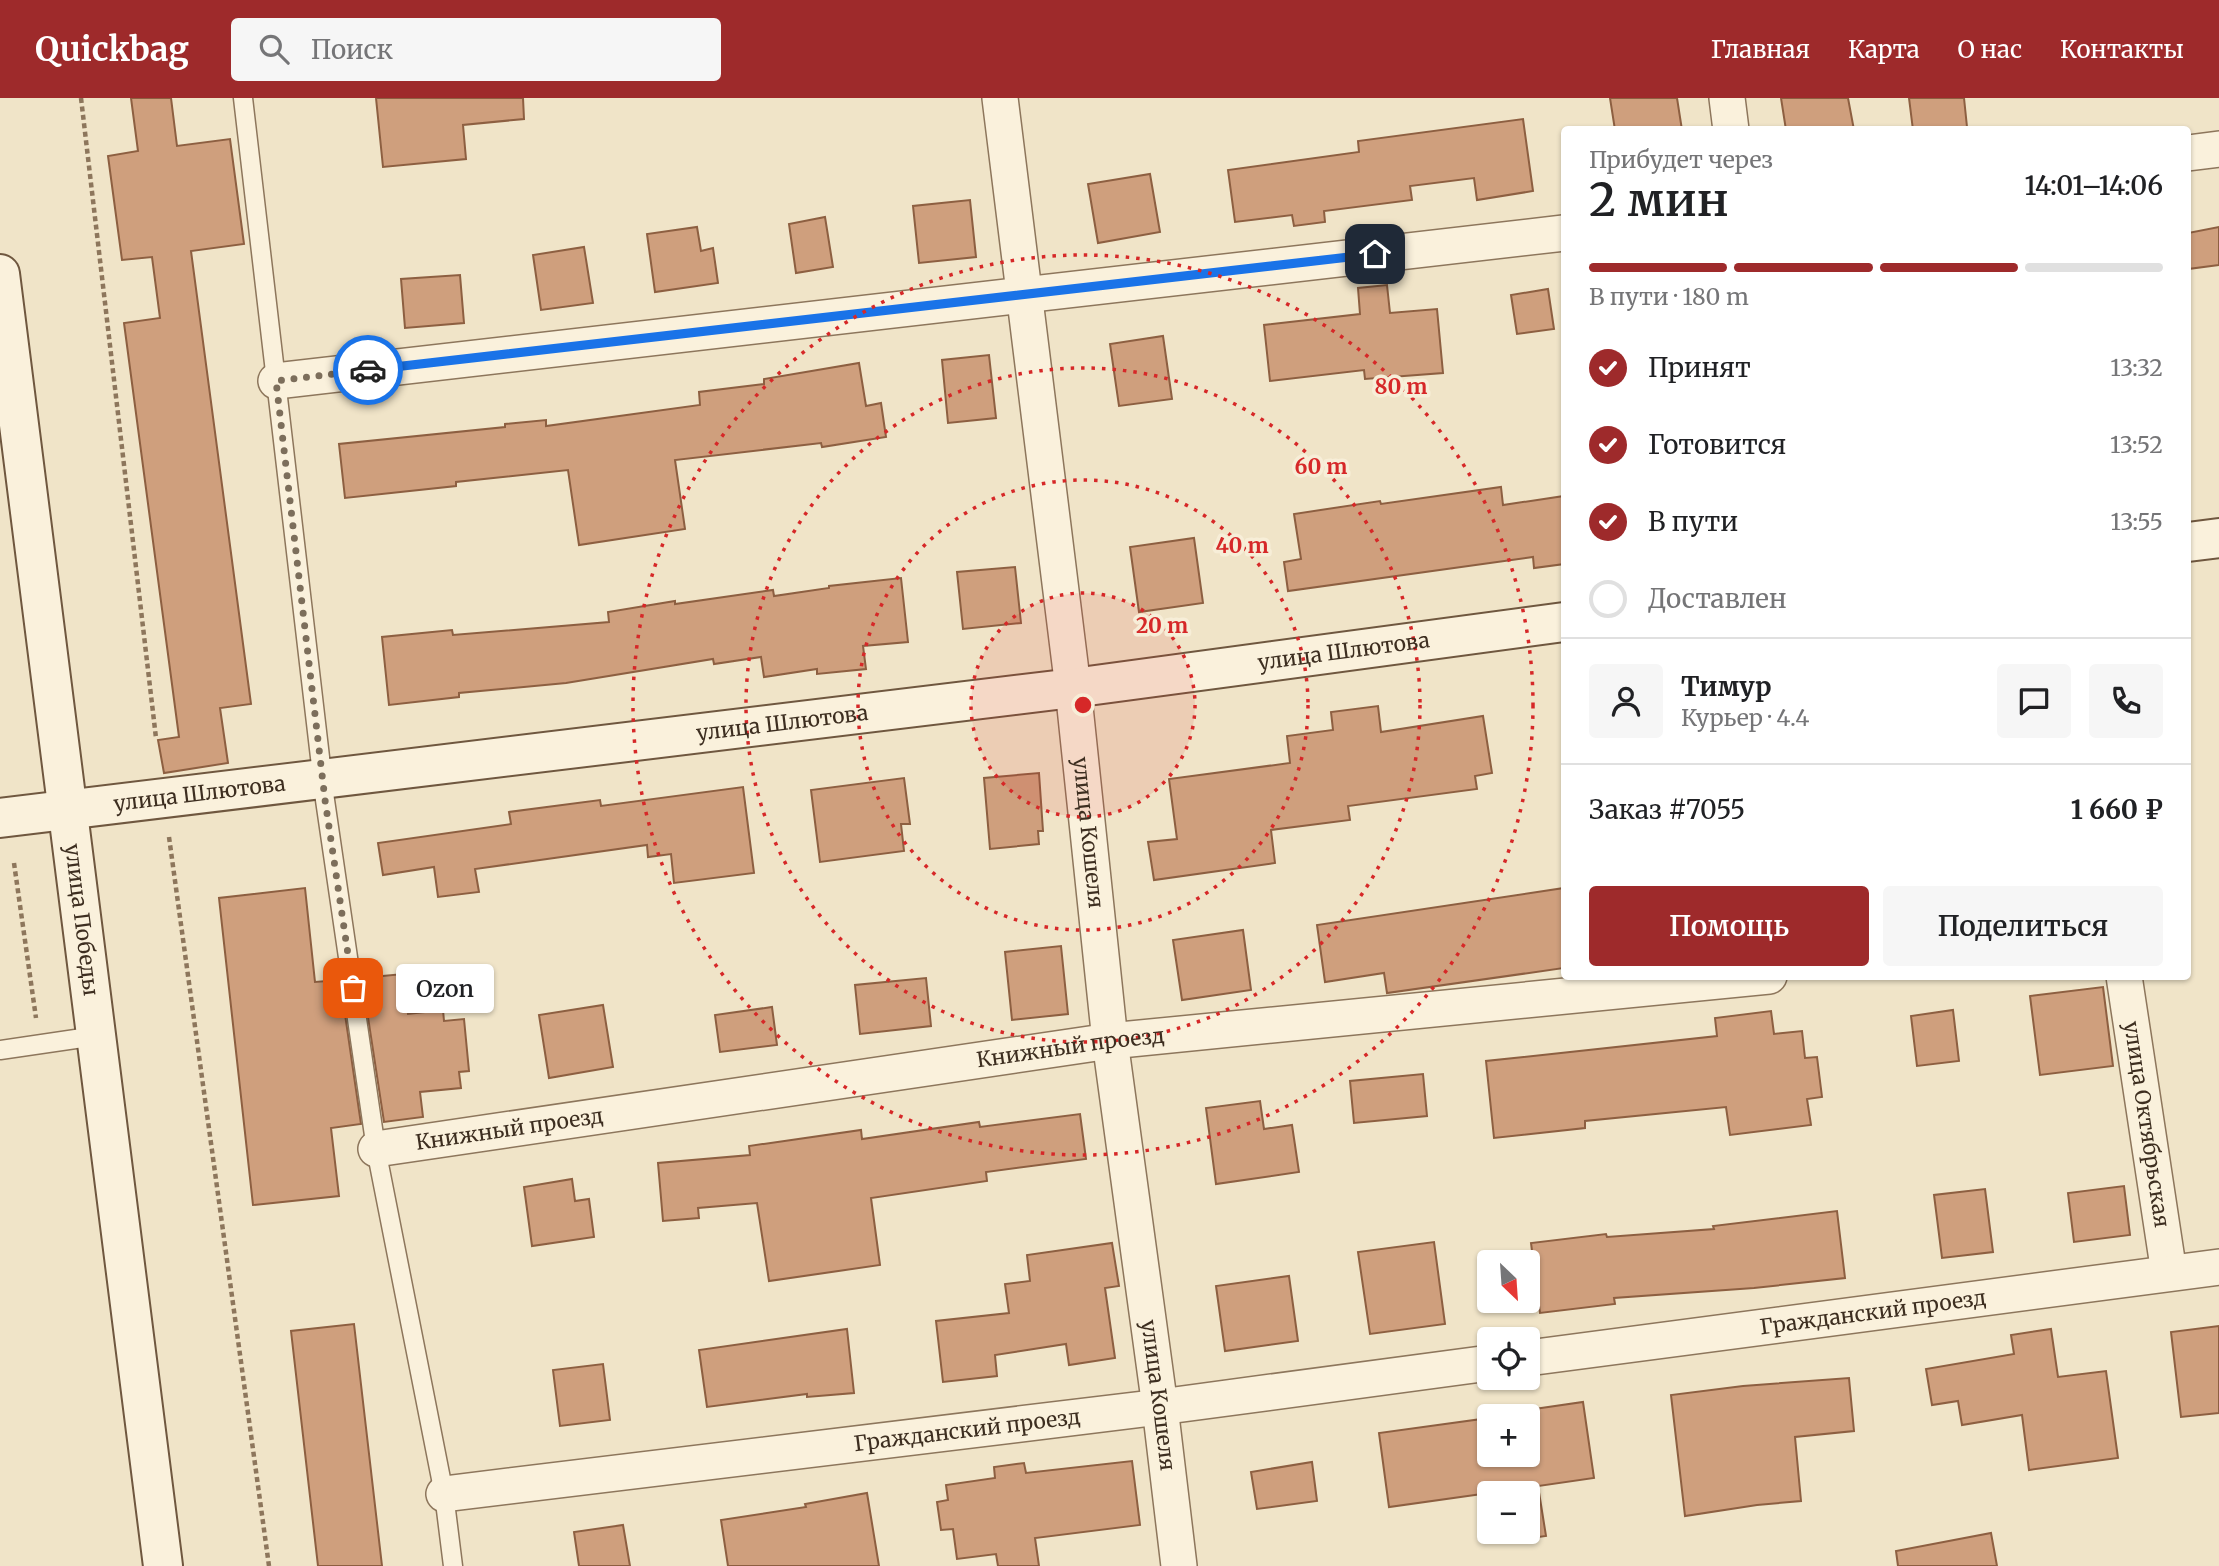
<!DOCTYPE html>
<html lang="ru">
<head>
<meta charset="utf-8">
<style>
  :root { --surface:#fff; --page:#f6f6f6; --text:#202124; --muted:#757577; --line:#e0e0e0; --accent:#9e2a2b }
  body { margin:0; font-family:Merriweather,serif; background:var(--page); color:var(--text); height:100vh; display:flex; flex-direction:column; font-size:26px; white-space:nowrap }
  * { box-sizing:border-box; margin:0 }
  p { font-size:23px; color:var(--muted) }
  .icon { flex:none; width:38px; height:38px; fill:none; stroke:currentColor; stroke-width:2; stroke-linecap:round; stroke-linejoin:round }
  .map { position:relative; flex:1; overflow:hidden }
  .panel { position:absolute; left:1561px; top:28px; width:630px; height:854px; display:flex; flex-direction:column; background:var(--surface); border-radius:7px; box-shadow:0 2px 5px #0004 }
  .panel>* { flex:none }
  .needle { width:46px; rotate:155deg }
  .buttons { position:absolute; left:1477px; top:1152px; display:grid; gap:14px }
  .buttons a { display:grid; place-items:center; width:63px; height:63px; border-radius:7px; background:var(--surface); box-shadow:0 2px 5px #0004; font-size:35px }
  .pin { position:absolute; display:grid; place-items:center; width:60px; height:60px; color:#fff; margin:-30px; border-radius:14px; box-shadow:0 4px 10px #0006 }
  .courier { position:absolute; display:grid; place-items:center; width:70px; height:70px; margin:-35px; border:5px solid #1a73e8; border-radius:50%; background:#fff; color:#222; box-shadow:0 2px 9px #0007 }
  .bubble { position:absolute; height:49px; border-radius:7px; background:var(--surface); box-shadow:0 2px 5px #0004; font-size:23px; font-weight:600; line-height:49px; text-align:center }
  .headline em { font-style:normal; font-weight:600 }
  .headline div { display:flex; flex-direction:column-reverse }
  .headline { display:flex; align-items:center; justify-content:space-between; height:119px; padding:0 28px }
  h1 { font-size:46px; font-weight:600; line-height:52px }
  .bar { display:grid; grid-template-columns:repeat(4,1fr); gap:10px 7px; align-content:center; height:84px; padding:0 28px }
  .bar i { height:9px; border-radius:5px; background:var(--line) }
  .bar .active { background:var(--accent) }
  .bar p { grid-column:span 4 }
  .line { display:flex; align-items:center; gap:18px; padding:0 28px; border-top:2px solid var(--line) }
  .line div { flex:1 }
  .round { display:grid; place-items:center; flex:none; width:74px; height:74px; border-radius:7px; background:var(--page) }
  ol { padding:0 28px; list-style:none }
  li { display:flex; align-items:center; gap:21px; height:77px }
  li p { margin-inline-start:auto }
  li .icon { padding:7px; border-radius:50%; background:var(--accent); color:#fff; stroke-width:4 }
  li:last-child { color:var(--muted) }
  li i { width:38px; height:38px; border:4px solid var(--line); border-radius:50% }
  .cta { display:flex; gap:14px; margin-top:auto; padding:14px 28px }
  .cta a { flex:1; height:80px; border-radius:7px; background:var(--accent); color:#fff; font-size:28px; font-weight:600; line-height:80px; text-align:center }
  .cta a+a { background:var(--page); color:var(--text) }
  header { display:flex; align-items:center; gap:42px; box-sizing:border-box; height:98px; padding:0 35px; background:var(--accent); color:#fff }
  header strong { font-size:33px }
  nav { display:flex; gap:38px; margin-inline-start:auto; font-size:24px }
  .search { width:490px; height:63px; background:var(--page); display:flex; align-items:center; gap:18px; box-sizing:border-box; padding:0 24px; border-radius:7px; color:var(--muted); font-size:26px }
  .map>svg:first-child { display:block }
  .building { fill:#cf9f7d; stroke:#8d5f41; stroke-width:2 }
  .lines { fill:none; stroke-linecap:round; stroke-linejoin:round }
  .service-casing { stroke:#8d765c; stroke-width:21 }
  .minor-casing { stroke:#8d765c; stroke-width:38 }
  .secondary-casing { stroke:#6f573f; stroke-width:42 }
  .path { stroke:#8d765c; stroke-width:4.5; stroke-dasharray:5 3.5; stroke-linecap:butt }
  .service { stroke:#faf1dc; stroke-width:18 }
  .minor { stroke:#faf1dc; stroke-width:35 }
  .secondary { stroke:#faf1dc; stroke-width:38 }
  .done { stroke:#7c6e5b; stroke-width:7; stroke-dasharray:0 12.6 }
  .route { stroke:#1a73e8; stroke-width:9 }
  .ring { fill:none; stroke:#d62828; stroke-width:3.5; stroke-dasharray:3.5 7 }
  .labels { text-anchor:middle; stroke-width:7; stroke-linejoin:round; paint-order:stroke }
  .street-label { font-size:21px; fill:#3d2e20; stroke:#f7eed8 }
  .centre { fill:#d62828; stroke:#f7eed8; stroke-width:3.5 }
  .ring-label { font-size:21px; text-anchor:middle; font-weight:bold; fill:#d62828; stroke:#f7eed8; stroke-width:7; stroke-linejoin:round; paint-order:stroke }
</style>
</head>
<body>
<header>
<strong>Quickbag</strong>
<div class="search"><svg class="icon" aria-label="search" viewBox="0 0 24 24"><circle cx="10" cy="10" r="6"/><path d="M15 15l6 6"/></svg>Поиск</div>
<nav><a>Главная</a><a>Карта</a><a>О нас</a><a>Контакты</a></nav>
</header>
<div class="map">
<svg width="2219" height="1468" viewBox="0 0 2219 1468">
  <rect width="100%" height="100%" fill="#f0e4c8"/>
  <!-- building -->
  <g class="building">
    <polygon points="131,0 171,0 177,48 230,41 244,146 191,153 251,606 220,610 228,665 164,675 158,642 179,639 124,225 160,220 152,159 122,162 108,58 138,53"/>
    <polygon points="376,0 523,0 524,21 463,27 466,61 383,69"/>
    <polygon points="1610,0 1677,0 1682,32 1615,32"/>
    <polygon points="1781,0 1848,0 1854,32 1786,32"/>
    <polygon points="1909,0 1964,0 1967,29 1913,32"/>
    <polygon points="1523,21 1533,93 1477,102 1474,80 1410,88 1412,102 1324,113 1325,124 1294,128 1292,117 1235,124 1228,72 1359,54 1358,43"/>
    <polygon points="1150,76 1160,134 1098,145 1088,86"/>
    <polygon points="970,102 976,159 919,165 913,108"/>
    <polygon points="825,119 833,169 796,175 789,126"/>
    <polygon points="697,129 701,153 713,150 718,185 655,194 647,136"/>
    <polygon points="2219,129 2219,167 2188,171 2188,135"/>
    <polygon points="584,149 593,205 541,212 533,157"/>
    <polygon points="460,177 464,225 405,230 401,181"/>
    <polygon points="1387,187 1390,215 1437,211 1443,275 1365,281 1364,272 1270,283 1264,227 1360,216 1358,190"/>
    <polygon points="1548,191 1554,231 1517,236 1511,197"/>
    <polygon points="1163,238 1172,301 1119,308 1110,246"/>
    <polygon points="989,257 996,320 948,325 942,262"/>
    <polygon points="859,265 866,308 881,305 886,339 822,349 821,345 675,362 685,431 579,447 568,372 456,384 456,388 345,400 339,346 505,329 505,326 546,322 546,328 700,307 699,294 764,286 764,281"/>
    <polygon points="1501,389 1503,407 1564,398 1564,466 1534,470 1533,459 1288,493 1284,464 1301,461 1294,416 1380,403 1381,406"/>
    <polygon points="1194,440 1203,505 1139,514 1130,449"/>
    <polygon points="1015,469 1021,525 963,531 957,474"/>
    <polygon points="901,480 908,544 863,548 866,571 817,576 817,571 764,579 761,559 714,566 713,561 566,585 459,595 459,599 389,607 382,539 452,532 453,537 609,524 608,514 675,503 675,506 773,492 774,498 829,490 829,488"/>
    <polygon points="1378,608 1381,634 1483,618 1492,675 1475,678 1477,691 1348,708 1350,722 1271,732 1275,765 1154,782 1148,744 1177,741 1169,681 1290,665 1287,638 1333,632 1331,614"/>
    <polygon points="1039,675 1043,733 1038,733 1039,746 990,751 984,680"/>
    <polygon points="904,680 910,726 901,726 904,753 820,764 811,692"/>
    <polygon points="743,689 754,775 674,785 671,756 648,759 647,747 475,771 479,794 438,799 434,769 383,777 378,745 511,726 509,714 600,702 601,708"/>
    <polygon points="305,790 315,884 340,882 361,1026 331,1030 339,1098 253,1107 219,800"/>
    <polygon points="1564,790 1564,870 1387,895 1384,875 1325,884 1317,827"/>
    <polygon points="1243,832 1251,892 1182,902 1173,842"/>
    <polygon points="1061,848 1068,916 1012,922 1005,854"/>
    <polygon points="403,876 408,916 443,912 444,923 464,921 469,973 459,974 461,990 420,994 423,1019 384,1024 362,880"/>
    <polygon points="926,880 931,928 860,936 855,887"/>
    <polygon points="2103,889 2113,968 2040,977 2030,898"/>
    <polygon points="603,907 613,969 549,980 539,917"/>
    <polygon points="772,909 777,947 720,954 715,917"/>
    <polygon points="1953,912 1959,963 1917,968 1911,918"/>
    <polygon points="1771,913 1774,936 1802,933 1805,960 1817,959 1822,999 1807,1001 1811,1027 1730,1037 1726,1009 1585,1023 1585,1030 1494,1040 1486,963 1717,938 1715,920"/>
    <polygon points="1423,976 1427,1018 1354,1025 1350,983"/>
    <polygon points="1260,1003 1264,1031 1292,1027 1299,1074 1216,1086 1206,1010"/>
    <polygon points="1080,1016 1086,1061 986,1074 987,1083 871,1100 880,1167 769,1183 757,1105 698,1110 699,1120 663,1123 658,1065 750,1057 749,1048 861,1032 862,1041 979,1024 980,1029"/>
    <polygon points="572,1081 575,1103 589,1101 594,1139 532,1148 524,1089"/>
    <polygon points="2124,1088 2130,1137 2074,1144 2068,1095"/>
    <polygon points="1985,1091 1993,1154 1942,1160 1934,1097"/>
    <polygon points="1837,1113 1845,1180 1754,1190 1614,1200 1615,1206 1540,1215 1531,1145 1606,1136 1607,1139 1714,1131 1713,1128"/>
    <polygon points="1434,1144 1445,1226 1370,1236 1358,1154"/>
    <polygon points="1112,1145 1119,1188 1105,1190 1115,1260 1069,1267 1066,1246 995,1257 997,1278 943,1284 936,1223 1009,1215 1005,1186 1030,1183 1027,1157"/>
    <polygon points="1289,1178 1298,1243 1225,1253 1216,1188"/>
    <polygon points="354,1226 382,1468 318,1468 291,1233"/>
    <polygon points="2219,1228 2219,1315 2181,1319 2171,1234"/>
    <polygon points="847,1231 854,1295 807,1299 807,1296 707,1309 699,1252"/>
    <polygon points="2051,1231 2058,1279 2106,1273 2118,1360 2029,1372 2022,1317 1962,1327 1958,1303 1932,1307 1926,1271 2014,1256 2011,1237"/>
    <polygon points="603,1266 610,1322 560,1328 553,1272"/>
    <polygon points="1849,1280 1854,1333 1795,1339 1801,1403 1757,1407 1685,1418 1671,1297 1743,1288"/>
    <polygon points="1583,1304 1594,1380 1538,1388 1546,1438 1510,1443 1508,1433 1528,1433 1528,1395 1489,1395 1389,1409 1379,1335 1489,1320 1489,1356 1528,1356 1528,1318 1492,1317"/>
    <polygon points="1132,1363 1140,1427 1035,1440 1039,1468 998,1468 996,1456 957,1461 953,1431 941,1432 937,1404 948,1402 946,1387 995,1380 994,1369 1024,1365 1026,1375"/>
    <polygon points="1312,1364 1317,1403 1257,1411 1251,1374"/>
    <polygon points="867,1395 879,1468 728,1468 721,1422 806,1409 805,1406"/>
    <polygon points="623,1427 630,1468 579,1468 574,1434"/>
    <polygon points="1991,1435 1997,1468 1898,1468 1896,1453"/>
  </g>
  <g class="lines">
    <!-- service casing -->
    <g class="service-casing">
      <g id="service">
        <polyline points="243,0 325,702 376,1051 444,1396 453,1468"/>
        <polyline points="0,952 96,938"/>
      </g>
    </g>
    <!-- minor casing -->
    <g class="minor-casing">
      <g id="minor">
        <path id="s1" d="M1000 0 1073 590 1110 943 1160 1309 1179 1468"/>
        <polyline points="1727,0 1731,32"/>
        <polyline points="2188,55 2219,51"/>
        <polyline points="276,283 1564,135"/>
        <path id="s2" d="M2124 878 2169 1175"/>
        <path id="s3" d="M376 1051 1110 943 1769 878"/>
        <path id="s4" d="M1528 1260 2219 1169"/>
        <path id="s5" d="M444 1396 1160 1309 1489 1265"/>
      </g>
    </g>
    <!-- secondary casing -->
    <g class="secondary-casing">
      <g id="secondary">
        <path id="s6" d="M0 176 163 1468"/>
        <polyline points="2188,444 2219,440"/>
        <path id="s7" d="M0 720 1073 590 1564 524"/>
      </g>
    </g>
    <!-- path -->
    <g class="path">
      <polyline points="81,0 156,640"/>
      <polyline points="169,739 269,1468"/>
      <polyline points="14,765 36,920"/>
    </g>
    <!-- service -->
    <use href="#service" class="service"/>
    <!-- minor -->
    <use href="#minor" class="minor"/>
    <!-- secondary -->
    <use href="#secondary" class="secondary"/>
  </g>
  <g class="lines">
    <!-- done -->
    <polyline class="done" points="353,890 325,702 276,283 368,272"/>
    <!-- route -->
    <polyline class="route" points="368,272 1375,156"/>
  </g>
  <!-- distance rings -->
  <circle cx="1083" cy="607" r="112" fill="#d62828" fill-opacity=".12"/>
  <g class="ring">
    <circle cx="1083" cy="607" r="112"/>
    <circle cx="1083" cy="607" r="225"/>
    <circle cx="1083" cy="607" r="337"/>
    <circle cx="1083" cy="607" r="450"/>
  </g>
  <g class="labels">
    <!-- street labels -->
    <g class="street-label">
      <text dy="7" stroke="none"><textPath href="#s7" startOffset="1354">улица Шлютова</textPath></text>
      <text dy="7" stroke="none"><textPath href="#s7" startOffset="788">улица Шлютова</textPath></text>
      <text dy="7" stroke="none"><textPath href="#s7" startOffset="201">улица Шлютова</textPath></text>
      <text dy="7" stroke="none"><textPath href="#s1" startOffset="740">улица Кошеля</textPath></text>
      <text dy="7" stroke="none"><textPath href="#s6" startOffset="651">улица Победы</textPath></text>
      <text dy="7" stroke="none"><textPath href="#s3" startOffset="702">Книжный проезд</textPath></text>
      <text dy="7" stroke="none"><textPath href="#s2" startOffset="150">улица Октябрьская</textPath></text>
      <text dy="7" stroke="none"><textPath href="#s3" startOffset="135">Книжный проезд</textPath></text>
      <text dy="7" stroke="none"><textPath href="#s4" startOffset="348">Гражданский проезд</textPath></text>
      <text dy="7" stroke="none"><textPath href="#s1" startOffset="1307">улица Кошеля</textPath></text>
      <text dy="7" stroke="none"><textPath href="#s5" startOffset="527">Гражданский проезд</textPath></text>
    </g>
  </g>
  <circle cx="1083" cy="607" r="10" class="centre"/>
  <g class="ring-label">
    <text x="1401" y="296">80 m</text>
    <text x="1321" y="376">60 m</text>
    <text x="1242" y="455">40 m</text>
    <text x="1162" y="535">20 m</text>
  </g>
</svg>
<div class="buttons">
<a><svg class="needle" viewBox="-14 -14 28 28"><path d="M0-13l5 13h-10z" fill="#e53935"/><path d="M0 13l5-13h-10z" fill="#757577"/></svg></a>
<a><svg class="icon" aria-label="locate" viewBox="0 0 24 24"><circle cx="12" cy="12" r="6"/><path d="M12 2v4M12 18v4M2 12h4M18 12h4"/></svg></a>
<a>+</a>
<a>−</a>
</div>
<div class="pin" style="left:353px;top:890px;background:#ea580c"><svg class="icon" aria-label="bag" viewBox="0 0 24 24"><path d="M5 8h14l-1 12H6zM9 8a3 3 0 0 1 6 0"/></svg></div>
<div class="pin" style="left:1375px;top:156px;background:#1f2937"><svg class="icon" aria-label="home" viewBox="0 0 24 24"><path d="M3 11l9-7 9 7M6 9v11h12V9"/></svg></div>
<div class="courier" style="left:368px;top:272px"><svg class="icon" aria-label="car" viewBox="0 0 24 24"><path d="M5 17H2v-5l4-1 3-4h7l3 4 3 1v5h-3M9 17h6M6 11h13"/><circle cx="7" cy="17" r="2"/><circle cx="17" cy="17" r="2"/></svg></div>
<div class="bubble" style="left:396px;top:866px;width:98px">Ozon</div>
<section class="panel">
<div class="headline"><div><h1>2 мин</h1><p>Прибудет через</p></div><em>14:01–14:06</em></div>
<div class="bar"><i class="active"></i><i class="active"></i><i class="active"></i><i></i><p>В пути · 180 m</p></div>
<ol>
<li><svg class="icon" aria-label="check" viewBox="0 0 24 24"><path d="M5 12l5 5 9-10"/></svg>Принят<p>13:32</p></li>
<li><svg class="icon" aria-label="check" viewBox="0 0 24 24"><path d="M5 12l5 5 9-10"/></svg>Готовится<p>13:52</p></li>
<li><svg class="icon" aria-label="check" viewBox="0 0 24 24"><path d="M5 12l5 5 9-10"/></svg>В пути<p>13:55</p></li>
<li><i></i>Доставлен</li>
</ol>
<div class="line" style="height:126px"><a class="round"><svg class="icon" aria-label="person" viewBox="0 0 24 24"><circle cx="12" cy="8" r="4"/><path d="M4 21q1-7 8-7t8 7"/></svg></a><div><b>Тимур</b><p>Курьер · 4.4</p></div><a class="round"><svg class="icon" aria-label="chat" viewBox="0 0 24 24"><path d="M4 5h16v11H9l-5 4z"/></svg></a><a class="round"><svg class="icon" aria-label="phone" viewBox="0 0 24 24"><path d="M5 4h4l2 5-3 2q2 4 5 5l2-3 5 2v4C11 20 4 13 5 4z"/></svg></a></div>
<div class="line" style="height:91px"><div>Заказ #7055</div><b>1 660 ₽</b></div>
<div class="cta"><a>Помощь</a><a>Поделиться</a></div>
</section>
</div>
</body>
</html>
